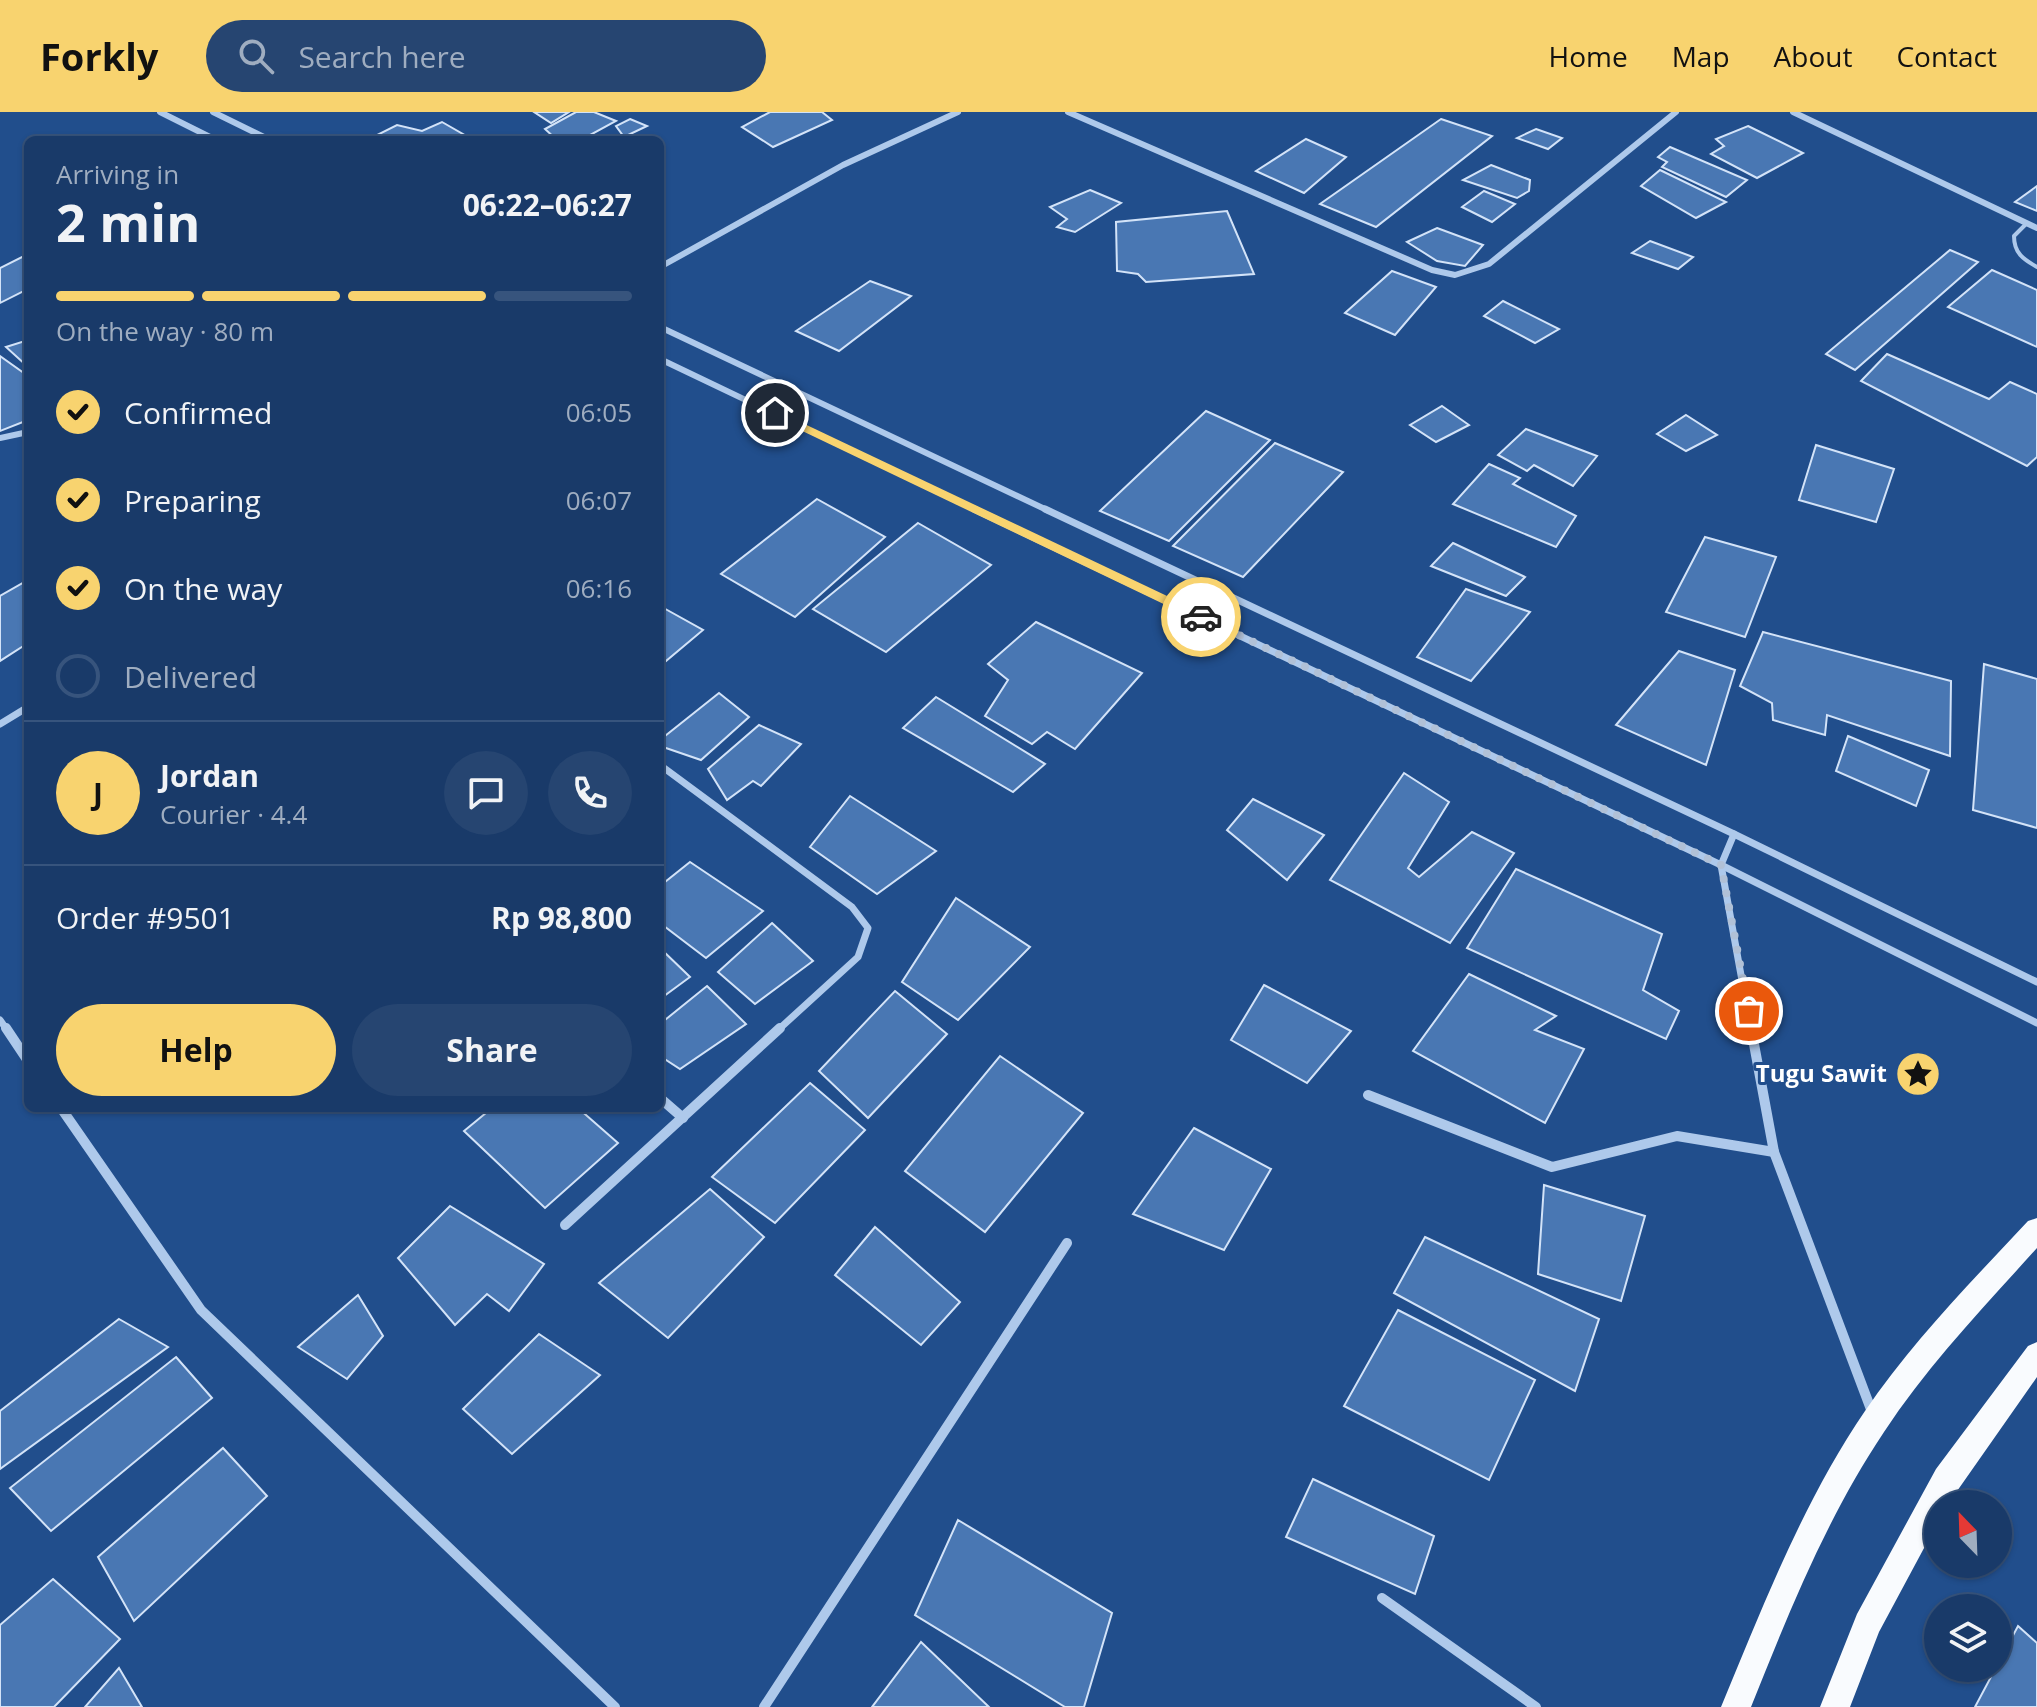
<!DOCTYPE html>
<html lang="en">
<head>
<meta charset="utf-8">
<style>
  :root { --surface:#193a69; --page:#264571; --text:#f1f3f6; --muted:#9fadc0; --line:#37547d; --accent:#f8d36f }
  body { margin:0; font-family:"Open Sans",sans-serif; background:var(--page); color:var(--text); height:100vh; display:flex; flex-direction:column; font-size:30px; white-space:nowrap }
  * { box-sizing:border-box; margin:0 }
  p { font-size:26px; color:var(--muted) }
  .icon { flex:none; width:44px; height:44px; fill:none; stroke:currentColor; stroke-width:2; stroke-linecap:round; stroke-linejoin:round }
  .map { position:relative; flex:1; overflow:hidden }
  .sheet { position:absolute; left:24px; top:24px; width:640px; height:976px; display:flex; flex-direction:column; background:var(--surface); border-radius:12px; box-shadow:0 2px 6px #0004,0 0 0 2px var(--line) }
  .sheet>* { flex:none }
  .needle { width:52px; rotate:337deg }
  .controls { position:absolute; left:1924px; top:1378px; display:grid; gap:16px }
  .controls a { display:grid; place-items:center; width:88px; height:88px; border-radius:50%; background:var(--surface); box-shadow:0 2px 6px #0004,0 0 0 2px var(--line); font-size:40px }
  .pin { position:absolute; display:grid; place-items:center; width:68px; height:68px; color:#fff; margin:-34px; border:4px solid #fff; border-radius:50%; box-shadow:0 2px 8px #0007 }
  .courier { position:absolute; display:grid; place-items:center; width:80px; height:80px; margin:-40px; border:6px solid #f8d36f; border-radius:50%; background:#fff; color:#222; box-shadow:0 2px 10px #0007 }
  .overview em { font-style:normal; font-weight:700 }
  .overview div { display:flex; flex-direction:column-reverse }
  .overview { display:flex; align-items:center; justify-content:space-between; height:136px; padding:0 32px }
  h1 { font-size:52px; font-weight:700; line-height:60px }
  .bar { display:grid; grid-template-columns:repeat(4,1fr); gap:12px 8px; align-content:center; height:96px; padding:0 32px }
  .bar i { height:10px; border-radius:6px; background:var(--line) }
  .bar .selected { background:var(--accent) }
  .bar p { grid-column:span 4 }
  .line { display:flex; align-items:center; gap:20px; padding:0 32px; border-top:2px solid var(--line) }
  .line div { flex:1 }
  .round { display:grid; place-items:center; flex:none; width:84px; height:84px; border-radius:42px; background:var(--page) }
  ol { padding:0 32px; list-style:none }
  li { display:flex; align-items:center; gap:24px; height:88px }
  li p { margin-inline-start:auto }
  li .icon { padding:8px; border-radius:50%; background:var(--accent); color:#111; stroke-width:4 }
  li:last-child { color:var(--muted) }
  li i { width:44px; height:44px; border:4px solid var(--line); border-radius:50% }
  .cta { display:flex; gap:16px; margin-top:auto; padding:16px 32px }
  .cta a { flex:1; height:92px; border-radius:48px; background:var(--accent); color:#111; font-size:32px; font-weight:700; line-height:92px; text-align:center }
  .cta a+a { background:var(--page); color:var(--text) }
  header { display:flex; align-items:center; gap:48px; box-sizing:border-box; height:112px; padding:0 40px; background:var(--accent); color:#111 }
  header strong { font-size:38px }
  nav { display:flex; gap:44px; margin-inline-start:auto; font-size:28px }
  .search { width:560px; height:72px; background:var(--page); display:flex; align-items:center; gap:20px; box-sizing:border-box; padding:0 28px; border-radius:44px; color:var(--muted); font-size:30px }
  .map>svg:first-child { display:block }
  .building { fill:#4977b3; stroke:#d3e3f8; stroke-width:2 }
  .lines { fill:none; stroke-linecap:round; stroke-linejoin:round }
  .service { stroke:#aec9eb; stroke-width:4 }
  .minor-far2 { stroke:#aec9eb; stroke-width:6 }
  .minor-far1 { stroke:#aec9eb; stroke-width:7 }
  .minor { stroke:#aec9eb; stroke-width:10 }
  .trunk { fill:#f9fbfe; fill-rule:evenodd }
  .route { fill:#f8d36f }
  .done { stroke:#b1c1d7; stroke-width:8; stroke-dasharray:0 14.4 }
  .labels { text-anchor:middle; stroke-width:6; stroke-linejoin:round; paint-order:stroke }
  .poi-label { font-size:24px; font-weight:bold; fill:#fff; stroke:#214e8c; text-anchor:end }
</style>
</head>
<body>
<header>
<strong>Forkly</strong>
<div class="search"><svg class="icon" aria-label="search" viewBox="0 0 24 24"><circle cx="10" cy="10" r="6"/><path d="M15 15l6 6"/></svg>Search here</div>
<nav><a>Home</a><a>Map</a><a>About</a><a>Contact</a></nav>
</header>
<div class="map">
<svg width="2037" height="1595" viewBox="0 0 2037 1595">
  <rect width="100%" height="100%" fill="#214e8c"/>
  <!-- building -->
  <g class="building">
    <polygon points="534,0 569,0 551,11"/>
    <polygon points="576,0 594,0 616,9 581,28 557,28 545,17"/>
    <polygon points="770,0 822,0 832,8 773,35 742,15"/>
    <polygon points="630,7 647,14 624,25 616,14"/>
    <polygon points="1441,7 1492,24 1376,115 1320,92"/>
    <polygon points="442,10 468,25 462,28 382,28 375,24 397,13 422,19"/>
    <polygon points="1748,14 1803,41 1757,66 1711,42 1724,34 1716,27"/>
    <polygon points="1536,17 1562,26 1548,37 1517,26"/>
    <polygon points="1306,27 1346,45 1304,81 1256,59"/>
    <polygon points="1670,35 1747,68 1726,85 1662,55 1667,50 1658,45"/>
    <polygon points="1491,53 1530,68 1529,79 1517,86 1463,68"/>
    <polygon points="1660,58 1726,90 1696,106 1641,74"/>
    <polygon points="2037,74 2037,99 2015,90"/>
    <polygon points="1090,78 1121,91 1075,120 1057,115 1067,107 1050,95"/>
    <polygon points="1484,79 1515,92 1492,110 1462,95"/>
    <polygon points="1227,99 1254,162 1146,170 1138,162 1117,159 1116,110"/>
    <polygon points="1437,116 1483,133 1465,154 1437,149 1407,130"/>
    <polygon points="1650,129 1693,145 1678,157 1632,141"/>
    <polygon points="1950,138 1978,150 1855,258 1826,242"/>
    <polygon points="28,142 28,177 0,191 0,156"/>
    <polygon points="1992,158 2037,178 2037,235 1948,195"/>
    <polygon points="1392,159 1436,175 1395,223 1345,201"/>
    <polygon points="870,169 911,184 839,239 796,219"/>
    <polygon points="1503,189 1559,217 1535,231 1484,204"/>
    <polygon points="28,228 28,255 6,235"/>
    <polygon points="1887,242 1989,287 2010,270 2037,282 2037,345 2027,354 1861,269"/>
    <polygon points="0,244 28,264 28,308 0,319"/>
    <polygon points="1442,294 1469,313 1436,330 1410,313"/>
    <polygon points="1206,299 1270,328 1169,429 1100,399"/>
    <polygon points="1686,303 1717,323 1686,339 1657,322"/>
    <polygon points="1526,317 1597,344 1573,374 1534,353 1527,359 1498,343"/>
    <polygon points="1275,331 1343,360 1243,465 1173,434"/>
    <polygon points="1816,333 1894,357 1876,410 1799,388"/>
    <polygon points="1489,352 1520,366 1513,372 1576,404 1556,435 1453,392"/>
    <polygon points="817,387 885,425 795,505 721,462"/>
    <polygon points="918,411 991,453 886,540 813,497"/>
    <polygon points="1705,425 1776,445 1745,525 1666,500"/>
    <polygon points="1453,431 1525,465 1506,484 1431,454"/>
    <polygon points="28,468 28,531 0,549 0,484"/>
    <polygon points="1466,477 1530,500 1471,569 1417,545"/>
    <polygon points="660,494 703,518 660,554"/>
    <polygon points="1036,510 1142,561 1075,637 1047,620 1032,632 985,604 1008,568 988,552"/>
    <polygon points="1763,520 1951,569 1950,644 1827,603 1825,623 1773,608 1772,591 1740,574"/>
    <polygon points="1679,539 1735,558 1706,653 1616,613"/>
    <polygon points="1984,552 2037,567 2037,716 1973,698"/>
    <polygon points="719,581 749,605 701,648 660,634 660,628"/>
    <polygon points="936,585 1045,652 1013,680 903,616"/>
    <polygon points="759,613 801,632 761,674 753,669 727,688 708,657"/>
    <polygon points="1848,624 1929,658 1916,694 1836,659"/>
    <polygon points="1404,661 1449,690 1408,756 1419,765 1472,720 1514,741 1450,831 1330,768"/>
    <polygon points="850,684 936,739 877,782 810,735"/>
    <polygon points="1253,687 1324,723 1287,768 1227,718"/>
    <polygon points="690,750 763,799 706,846 660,811 660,774"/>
    <polygon points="1516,757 1662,822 1643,878 1679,899 1666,927 1467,836"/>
    <polygon points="956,786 1030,835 958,908 902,870"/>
    <polygon points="772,811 813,849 755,892 718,860"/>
    <polygon points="660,836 690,865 660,887"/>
    <polygon points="1469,862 1556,904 1535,918 1584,937 1545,1011 1413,939"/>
    <polygon points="1264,873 1351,919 1307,971 1231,928"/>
    <polygon points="707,874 746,912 680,957 660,944 660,912"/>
    <polygon points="895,879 947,922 868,1006 819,959"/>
    <polygon points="1000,944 1083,1001 985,1120 905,1059"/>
    <polygon points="810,971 865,1018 775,1111 712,1065"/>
    <polygon points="492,996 578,996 618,1031 545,1096 464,1019"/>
    <polygon points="1194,1016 1271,1057 1224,1138 1133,1102"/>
    <polygon points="1544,1073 1645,1104 1621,1189 1538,1162"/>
    <polygon points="710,1077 764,1125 668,1226 599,1171"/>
    <polygon points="450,1094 544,1152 509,1199 487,1182 455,1213 398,1146"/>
    <polygon points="875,1115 960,1190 921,1233 835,1163"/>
    <polygon points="1425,1125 1599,1207 1575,1279 1394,1181"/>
    <polygon points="358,1183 383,1224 347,1267 298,1235"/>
    <polygon points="1398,1198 1535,1268 1489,1368 1344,1294"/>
    <polygon points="119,1207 168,1235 0,1357 0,1299"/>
    <polygon points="539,1222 600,1263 512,1342 463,1297"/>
    <polygon points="176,1245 212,1286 51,1419 10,1376"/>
    <polygon points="223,1336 267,1384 134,1509 98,1445"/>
    <polygon points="1313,1367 1434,1424 1415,1482 1286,1425"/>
    <polygon points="958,1408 1112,1501 1084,1595 1065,1595 915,1503"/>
    <polygon points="53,1467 120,1527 54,1595 0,1595 0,1513"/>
    <polygon points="2018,1514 2037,1531 2037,1595 1975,1595"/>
    <polygon points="921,1530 989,1595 872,1595"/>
    <polygon points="119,1556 142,1595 85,1595"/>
  </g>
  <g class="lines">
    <!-- service -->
    <path class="service" d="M2027 111 2014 124C2014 141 2023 147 2037 155"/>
    <!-- minor-far2 -->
    <g class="minor-far2">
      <polyline points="160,0 216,28"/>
      <polyline points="213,0 270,28"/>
      <polyline points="1068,0 1432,158 1455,163 1489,152 1676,0"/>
      <polyline points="1793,0 2037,116"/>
      <polyline points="660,155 843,53 958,0"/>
      <polyline points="660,215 1049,399"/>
      <polyline points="660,247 978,399"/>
      <polyline points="0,326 28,320"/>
    </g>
    <!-- minor-far1 -->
    <g class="minor-far1">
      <polyline points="974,397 1721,753 2037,911"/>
      <polyline points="1045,397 1734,722 2037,870"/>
      <polyline points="0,612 28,595"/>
      <polyline points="660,653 852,795 868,816 858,845 778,918"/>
      <polyline points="1734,722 1721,753 1751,918"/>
      <polyline points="0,908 7,918"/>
    </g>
    <!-- minor -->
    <g class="minor">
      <polyline points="6,916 28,949"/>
      <polyline points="1751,916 1774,1040 1872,1300"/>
      <polyline points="1368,983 1552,1055 1677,1024 1774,1040"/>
      <polyline points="660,986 683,1006"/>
      <polyline points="61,996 201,1198 615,1595"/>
      <polyline points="565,1113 780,916"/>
      <polyline points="1382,1486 1536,1595"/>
      <polyline points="764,1595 1067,1131"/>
    </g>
    <!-- trunk -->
    <g class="trunk">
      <path d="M2037 1106V1136C1984 1195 1928 1253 1884 1320 1827 1405 1789 1500 1751 1595H1721C1763 1494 1803 1390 1865 1299 1912 1230 1971 1170 2028 1109Z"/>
      <polygon points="2037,1230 2037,1265 1948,1392 1938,1392 1938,1410 1879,1520 1850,1595 1820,1595 1857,1502 1936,1357 2028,1234"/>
    </g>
  </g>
  <!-- route -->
  <polygon class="route" points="775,298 1205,502 1207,505 1197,508 771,304 770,301"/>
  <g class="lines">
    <!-- done -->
    <polyline class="done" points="1201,505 1721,753 1749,899"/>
  </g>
  <!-- icons -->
  <defs>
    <g id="sight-disc" transform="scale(2.3)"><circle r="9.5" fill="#f8d36f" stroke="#214e8c"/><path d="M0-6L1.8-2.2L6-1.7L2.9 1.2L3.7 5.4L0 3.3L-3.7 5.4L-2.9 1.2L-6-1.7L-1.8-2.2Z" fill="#111"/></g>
  </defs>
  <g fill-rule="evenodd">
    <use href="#sight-disc" x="1918" y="962"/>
  </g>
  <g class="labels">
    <!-- poi labels -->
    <g class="poi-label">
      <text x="1887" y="970">Tugu Sawit</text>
    </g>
  </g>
</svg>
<div class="controls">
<a><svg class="needle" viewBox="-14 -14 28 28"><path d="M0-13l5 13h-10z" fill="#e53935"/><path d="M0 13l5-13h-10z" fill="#9fadc0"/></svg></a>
<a><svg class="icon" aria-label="layers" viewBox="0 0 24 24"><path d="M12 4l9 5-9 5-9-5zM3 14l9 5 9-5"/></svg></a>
</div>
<div class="pin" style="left:1749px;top:899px;background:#ea580c"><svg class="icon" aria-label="bag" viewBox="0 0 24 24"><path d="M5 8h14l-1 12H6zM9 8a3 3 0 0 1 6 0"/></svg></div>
<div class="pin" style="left:775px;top:301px;background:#1f2937"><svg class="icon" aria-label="home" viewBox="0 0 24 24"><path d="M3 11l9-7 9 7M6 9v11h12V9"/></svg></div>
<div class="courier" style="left:1201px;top:505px"><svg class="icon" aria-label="car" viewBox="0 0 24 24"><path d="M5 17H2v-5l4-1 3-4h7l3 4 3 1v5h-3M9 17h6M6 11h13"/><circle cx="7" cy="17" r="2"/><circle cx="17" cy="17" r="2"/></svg></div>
<section class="sheet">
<div class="overview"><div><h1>2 min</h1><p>Arriving in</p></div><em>06:22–06:27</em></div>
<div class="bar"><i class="selected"></i><i class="selected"></i><i class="selected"></i><i></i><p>On the way · 80 m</p></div>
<ol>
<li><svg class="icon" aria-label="check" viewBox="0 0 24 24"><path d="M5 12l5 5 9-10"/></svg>Confirmed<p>06:05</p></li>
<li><svg class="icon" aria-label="check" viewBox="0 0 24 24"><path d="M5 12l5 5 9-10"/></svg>Preparing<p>06:07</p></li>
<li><svg class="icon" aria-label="check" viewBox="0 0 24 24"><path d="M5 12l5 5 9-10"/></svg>On the way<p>06:16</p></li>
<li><i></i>Delivered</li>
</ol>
<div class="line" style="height:144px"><b class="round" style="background:var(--accent);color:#111">J</b><div><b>Jordan</b><p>Courier · 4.4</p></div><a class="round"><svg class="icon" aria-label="chat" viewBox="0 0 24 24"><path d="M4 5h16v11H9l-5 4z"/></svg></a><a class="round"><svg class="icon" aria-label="phone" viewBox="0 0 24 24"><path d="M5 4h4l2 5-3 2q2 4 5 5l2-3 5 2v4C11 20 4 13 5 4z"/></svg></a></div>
<div class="line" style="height:104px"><div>Order #9501</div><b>Rp 98,800</b></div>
<div class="cta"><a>Help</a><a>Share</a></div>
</section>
</div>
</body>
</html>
